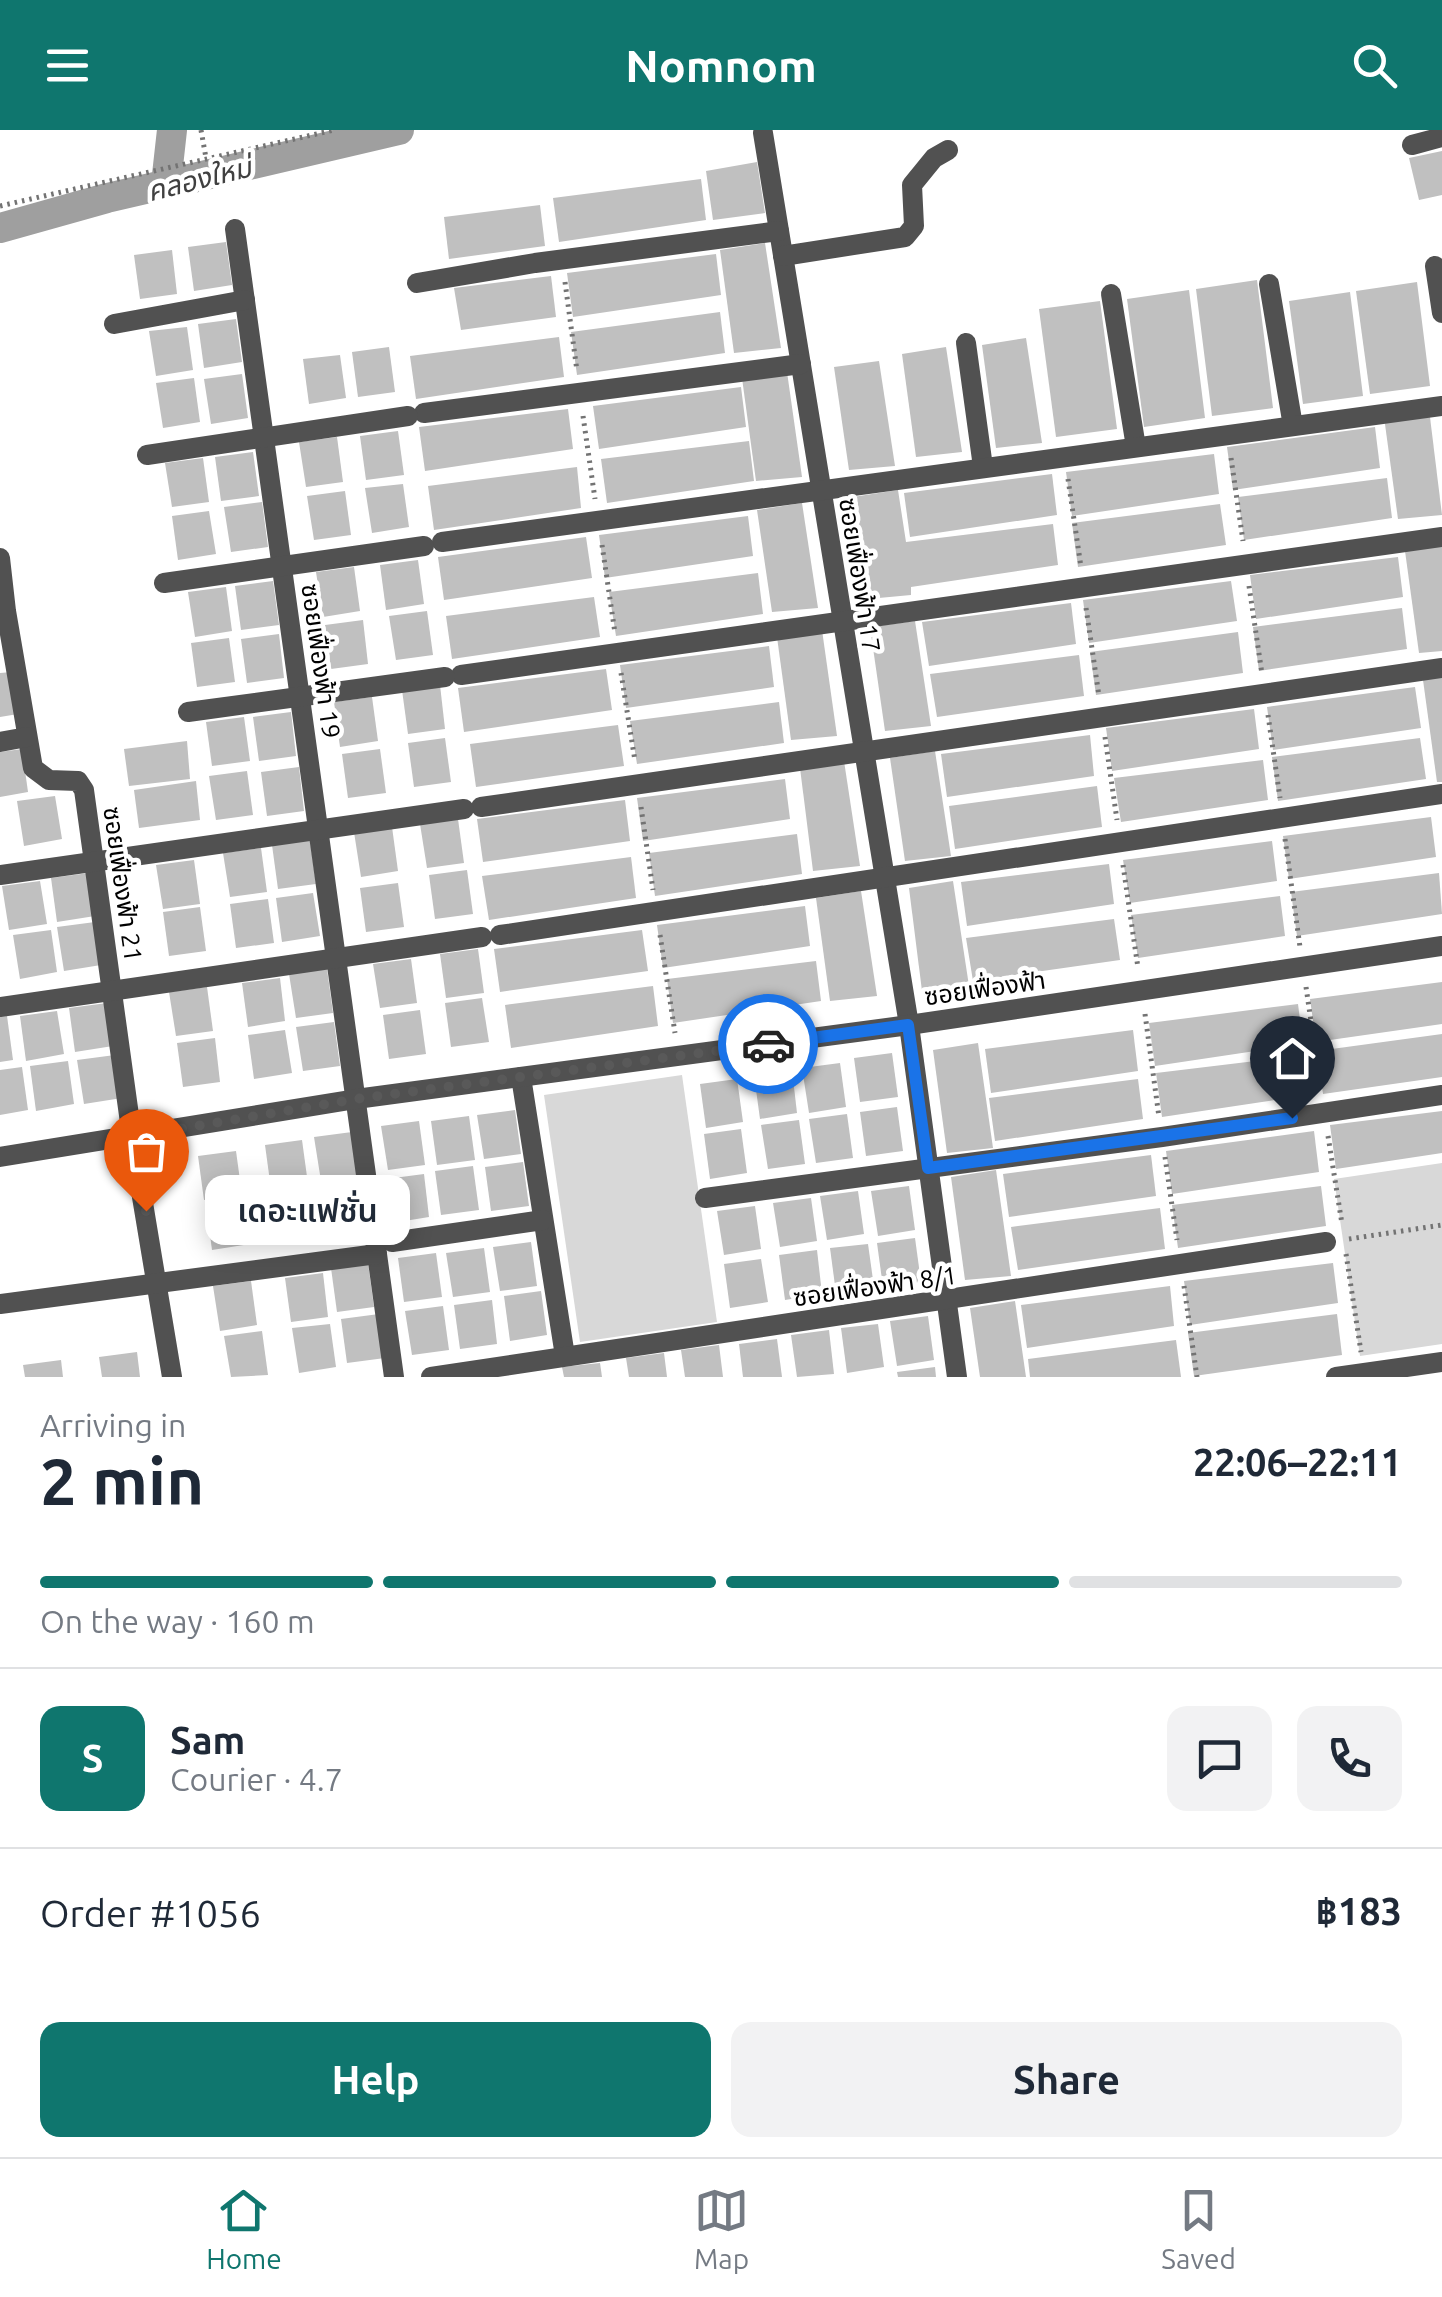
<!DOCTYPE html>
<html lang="en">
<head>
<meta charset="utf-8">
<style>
  :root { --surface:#fff; --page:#f2f2f3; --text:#1f2937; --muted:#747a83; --line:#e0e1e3; --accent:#0f766e }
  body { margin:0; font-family:Ubuntu,"Noto Sans Thai",sans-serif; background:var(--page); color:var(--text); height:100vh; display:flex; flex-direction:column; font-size:38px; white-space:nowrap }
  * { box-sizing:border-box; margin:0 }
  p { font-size:32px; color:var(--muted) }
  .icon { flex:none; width:55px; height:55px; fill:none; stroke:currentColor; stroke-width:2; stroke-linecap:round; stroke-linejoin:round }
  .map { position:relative; height:1247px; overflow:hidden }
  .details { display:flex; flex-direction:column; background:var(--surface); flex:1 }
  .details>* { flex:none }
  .pin { position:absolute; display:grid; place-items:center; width:85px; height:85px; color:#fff; margin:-102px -42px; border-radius:50% 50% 50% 0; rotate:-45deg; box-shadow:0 0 10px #0007 }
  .pin .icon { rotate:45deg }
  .courier { position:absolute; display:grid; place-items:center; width:100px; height:100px; margin:-50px; border:8px solid #1a73e8; border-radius:50%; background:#fff; color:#222; box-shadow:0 2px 12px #0007 }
  .bubble { position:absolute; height:70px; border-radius:20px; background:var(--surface); box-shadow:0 5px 25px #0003; font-size:32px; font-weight:600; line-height:70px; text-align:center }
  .headline em { font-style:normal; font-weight:600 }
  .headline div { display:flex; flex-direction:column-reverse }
  .headline { display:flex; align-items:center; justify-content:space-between; height:170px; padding:0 40px }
  h1 { font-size:65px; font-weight:600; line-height:75px }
  .bar { display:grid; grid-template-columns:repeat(4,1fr); gap:15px 10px; align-content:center; height:120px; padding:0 40px }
  .bar i { height:12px; border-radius:8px; background:var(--line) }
  .bar .active { background:var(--accent) }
  .bar p { grid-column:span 4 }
  .line { display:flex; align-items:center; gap:25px; padding:0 40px; border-top:2px solid var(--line) }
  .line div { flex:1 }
  .round { display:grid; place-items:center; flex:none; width:105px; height:105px; border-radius:20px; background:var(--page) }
  .primary-button { display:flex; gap:20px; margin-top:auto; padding:20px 40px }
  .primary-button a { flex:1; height:115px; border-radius:20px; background:var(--accent); color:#fff; font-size:40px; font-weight:600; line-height:115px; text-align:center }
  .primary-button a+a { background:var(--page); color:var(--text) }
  header { display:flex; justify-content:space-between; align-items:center; height:130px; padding:0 40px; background:var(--accent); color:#fff; font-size:45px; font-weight:600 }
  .dock { display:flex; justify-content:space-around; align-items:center; height:140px; border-top:2px solid var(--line); background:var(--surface); font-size:28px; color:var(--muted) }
  .dock a { display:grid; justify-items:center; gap:5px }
  .dock .active { color:var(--accent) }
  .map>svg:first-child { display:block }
  .green { fill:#d8d8d8 }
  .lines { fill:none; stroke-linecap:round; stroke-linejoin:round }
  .canal { stroke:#9f9f9f; stroke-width:30 }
  .building { fill:#c0c0c0 }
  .path { stroke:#737373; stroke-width:5; stroke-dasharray:2.5 5; stroke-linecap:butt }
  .minor { stroke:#515151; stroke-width:20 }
  .done { stroke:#595959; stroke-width:10; stroke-dasharray:0 18 }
  .route { stroke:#1a73e8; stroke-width:12 }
  .labels { text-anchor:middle; stroke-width:9; stroke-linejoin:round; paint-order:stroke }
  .street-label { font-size:25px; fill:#000; stroke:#fff }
  .water-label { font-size:28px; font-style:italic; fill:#404040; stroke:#fff }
</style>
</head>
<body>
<header><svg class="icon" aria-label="menu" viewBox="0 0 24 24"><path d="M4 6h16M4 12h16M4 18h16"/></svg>Nomnom<svg class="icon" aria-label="search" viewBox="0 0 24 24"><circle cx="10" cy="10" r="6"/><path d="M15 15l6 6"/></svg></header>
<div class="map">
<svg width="1442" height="1247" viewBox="0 0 1442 1247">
  <rect width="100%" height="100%" fill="#fff"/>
  <!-- green -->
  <g class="green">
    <polygon points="682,945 717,1192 580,1212 544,965"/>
    <polygon points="1442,1033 1442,1214 1360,1226 1334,1049"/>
  </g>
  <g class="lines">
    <!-- canal -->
    <g class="canal">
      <polyline points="166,54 172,0"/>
      <polyline points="0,98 107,68 399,0"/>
    </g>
  </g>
  <!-- building -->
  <g class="building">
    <polygon points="1442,21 1442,65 1419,70 1409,28"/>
    <polygon points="757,32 765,83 713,90 706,41"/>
    <polygon points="701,49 706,90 559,112 553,68"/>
    <polygon points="540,75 545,116 449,129 444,87"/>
    <polygon points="226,112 232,155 194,161 188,117"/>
    <polygon points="765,113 781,218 734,223 720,120"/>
    <polygon points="172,120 177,164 140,169 134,125"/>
    <polygon points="716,124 721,165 573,187 567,143"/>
    <polygon points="551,146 556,187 461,200 454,158"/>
    <polygon points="1257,150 1273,278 1212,286 1196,159"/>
    <polygon points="1417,152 1430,256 1370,264 1356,161"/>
    <polygon points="1189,160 1205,288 1144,297 1127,169"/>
    <polygon points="1350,162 1363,266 1303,274 1289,171"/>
    <polygon points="1100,171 1117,299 1056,307 1039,179"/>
    <polygon points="720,182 725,223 577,245 571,202"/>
    <polygon points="236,189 242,232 204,238 198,194"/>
    <polygon points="187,197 193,240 156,246 149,201"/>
    <polygon points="559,207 564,247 416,269 410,226"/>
    <polygon points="1026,208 1042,313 996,318 982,215"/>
    <polygon points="389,217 395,262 358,267 352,222"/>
    <polygon points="946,217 962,322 916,327 902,224"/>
    <polygon points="340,225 346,268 309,274 303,229"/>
    <polygon points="879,231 895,336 849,340 834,237"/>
    <polygon points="787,242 802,347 756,351 742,248"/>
    <polygon points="242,244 248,288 211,294 204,249"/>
    <polygon points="194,248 200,292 163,298 156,253"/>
    <polygon points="741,257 746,297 599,319 593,276"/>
    <polygon points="568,279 573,319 425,341 419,297"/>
    <polygon points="1429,279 1442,385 1398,389 1384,287"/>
    <polygon points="1375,297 1380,338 1233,360 1227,317"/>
    <polygon points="398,301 404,345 366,350 360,306"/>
    <polygon points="337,307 343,352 306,357 299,312"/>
    <polygon points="749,311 754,351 607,373 601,329"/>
    <polygon points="253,322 259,366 221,371 215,327"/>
    <polygon points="1214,324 1219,364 1072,386 1066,342"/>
    <polygon points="203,328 209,372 172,377 165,333"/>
    <polygon points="577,337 581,378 434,400 428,356"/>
    <polygon points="1052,344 1057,385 910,407 904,363"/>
    <polygon points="1387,348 1392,388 1244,410 1238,367"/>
    <polygon points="403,354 409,397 372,403 365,358"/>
    <polygon points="898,360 906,412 1053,394 1058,435 911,457 911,465 868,469 853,367"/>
    <polygon points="345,361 351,405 314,410 307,366"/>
    <polygon points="262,372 268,417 231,422 224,377"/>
    <polygon points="802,373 818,478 772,482 757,380"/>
    <polygon points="1220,374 1226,415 1078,437 1072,393"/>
    <polygon points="209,381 216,424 178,430 172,386"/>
    <polygon points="748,386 753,426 605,448 599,405"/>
    <polygon points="586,407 592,448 444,470 438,427"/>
    <polygon points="1442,415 1442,521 1419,523 1405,421"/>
    <polygon points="1398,427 1403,467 1256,489 1250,445"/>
    <polygon points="418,430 424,474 386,480 380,435"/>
    <polygon points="354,437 360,481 323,487 316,442"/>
    <polygon points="758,443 763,484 616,506 609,462"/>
    <polygon points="273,451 279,495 241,500 235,456"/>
    <polygon points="1231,451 1237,491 1089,513 1083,470"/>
    <polygon points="226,457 232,501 195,507 188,462"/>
    <polygon points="594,467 600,507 452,529 446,486"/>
    <polygon points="1071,473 1076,514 929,536 922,492"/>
    <polygon points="1402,478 1407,519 1259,541 1253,497"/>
    <polygon points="427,481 433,525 396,530 389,486"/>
    <polygon points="363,490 368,534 331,539 325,495"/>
    <polygon points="915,491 931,596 885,601 870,497"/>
    <polygon points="822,500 837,606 791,610 777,507"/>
    <polygon points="1238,502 1243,543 1096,565 1090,522"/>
    <polygon points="279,504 284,548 247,553 241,509"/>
    <polygon points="229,508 235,552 197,557 191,513"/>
    <polygon points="769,516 774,557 626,578 620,535"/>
    <polygon points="1079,525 1084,566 937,587 930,544"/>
    <polygon points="606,539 612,580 464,602 458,558"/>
    <polygon points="12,542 18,584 0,587 0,543"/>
    <polygon points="1442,547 1442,652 1437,652 1423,550"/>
    <polygon points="440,555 445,599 408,604 402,560"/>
    <polygon points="1415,557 1421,598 1273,620 1267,577"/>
    <polygon points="372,567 378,611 340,617 334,572"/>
    <polygon points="779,572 784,613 637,634 630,591"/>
    <polygon points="1254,579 1259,619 1112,641 1106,598"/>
    <polygon points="291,582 296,626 259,631 253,587"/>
    <polygon points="244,587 250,631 212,636 206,592"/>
    <polygon points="618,595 624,636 476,657 470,614"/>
    <polygon points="1090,605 1094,646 947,667 941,624"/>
    <polygon points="445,608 451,652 414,657 408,613"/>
    <polygon points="1420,608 1426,649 1278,671 1272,627"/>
    <polygon points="187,611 190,649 129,656 124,619"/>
    <polygon points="22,619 28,662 0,667 0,622"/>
    <polygon points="380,619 386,663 348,668 342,624"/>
    <polygon points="935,621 951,726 905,731 890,628"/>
    <polygon points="1263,630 1268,670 1121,692 1114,648"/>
    <polygon points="844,631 860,736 813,741 800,638"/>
    <polygon points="299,637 304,681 267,686 261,642"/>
    <polygon points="247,641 253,685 216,690 209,646"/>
    <polygon points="785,649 790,689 643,711 637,668"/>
    <polygon points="196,651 200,690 139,698 134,660"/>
    <polygon points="1097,656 1102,697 955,719 949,676"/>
    <polygon points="55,666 62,709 24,716 17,671"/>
    <polygon points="625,670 630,711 483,732 477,689"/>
    <polygon points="1431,687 1436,727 1289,749 1283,706"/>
    <polygon points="458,689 464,733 427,738 420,694"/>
    <polygon points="392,697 398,741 361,747 354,702"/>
    <polygon points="797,704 802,744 655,766 649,723"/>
    <polygon points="310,710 316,754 278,759 272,715"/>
    <polygon points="1272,711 1277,751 1130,773 1123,730"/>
    <polygon points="261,718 267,762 230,767 223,723"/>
    <polygon points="631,727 636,768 489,790 482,746"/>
    <polygon points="194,730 200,774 163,779 156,735"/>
    <polygon points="1109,734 1114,774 967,796 961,752"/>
    <polygon points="467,740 473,784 435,789 429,745"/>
    <polygon points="89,743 95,786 57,792 51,748"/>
    <polygon points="1439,743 1442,784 1297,806 1291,762"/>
    <polygon points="40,751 47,794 9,800 2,756"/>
    <polygon points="953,751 969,856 922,861 909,758"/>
    <polygon points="398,753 404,797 366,802 360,758"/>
    <polygon points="861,761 877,866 830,871 816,768"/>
    <polygon points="313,763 320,806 282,812 276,768"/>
    <polygon points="1280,766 1285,806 1138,828 1131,785"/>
    <polygon points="268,769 274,813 236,818 230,774"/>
    <polygon points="805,776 810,816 663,838 657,795"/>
    <polygon points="200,777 206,821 169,826 163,782"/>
    <polygon points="1114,789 1120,830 973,851 966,808"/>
    <polygon points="95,792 101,835 64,841 57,797"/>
    <polygon points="51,800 57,842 20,849 13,805"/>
    <polygon points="642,800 648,841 500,862 494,819"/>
    <polygon points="478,819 484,863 446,868 440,824"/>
    <polygon points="411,829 417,873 380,878 373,834"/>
    <polygon points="816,831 821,871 673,893 667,849"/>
    <polygon points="327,839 333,883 296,888 289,844"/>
    <polygon points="280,848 285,891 248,897 242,853"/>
    <polygon points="1442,852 1442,894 1316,912 1310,869"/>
    <polygon points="653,856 658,896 511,918 505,875"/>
    <polygon points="207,857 213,901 176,906 169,862"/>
    <polygon points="482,868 489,912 451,917 445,873"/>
    <polygon points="107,873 113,916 75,922 69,878"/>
    <polygon points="1298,874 1303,914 1155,936 1149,893"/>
    <polygon points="420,880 426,924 389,929 383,885"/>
    <polygon points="57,881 64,924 26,931 20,886"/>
    <polygon points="7,886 13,930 0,932 0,887"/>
    <polygon points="334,892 340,936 303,941 296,897"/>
    <polygon points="285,900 292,943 254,949 248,905"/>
    <polygon points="1133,900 1138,941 991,963 985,919"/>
    <polygon points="1442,904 1442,947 1323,964 1317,921"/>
    <polygon points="215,908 220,952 183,957 177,913"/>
    <polygon points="978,913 993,1018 947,1023 933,920"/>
    <polygon points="892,923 898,967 860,972 854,928"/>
    <polygon points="115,925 122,968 84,974 77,930"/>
    <polygon points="1304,925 1309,965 1162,987 1156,943"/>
    <polygon points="68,931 74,974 36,981 30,936"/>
    <polygon points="840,933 846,977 809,983 802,938"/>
    <polygon points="22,937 28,980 0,985 0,940"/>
    <polygon points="792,940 797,983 760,989 754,945"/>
    <polygon points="737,949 743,992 706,998 700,954"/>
    <polygon points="1138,949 1143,989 995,1011 989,968"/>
    <polygon points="897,977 903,1021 866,1026 860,982"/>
    <polygon points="515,980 521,1024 484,1029 477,985"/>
    <polygon points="1442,981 1442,1023 1336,1039 1330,995"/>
    <polygon points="847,984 853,1028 816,1033 809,989"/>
    <polygon points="469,986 475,1030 437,1035 431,991"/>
    <polygon points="799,990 805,1034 768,1039 761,995"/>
    <polygon points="419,991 425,1035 388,1040 381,996"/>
    <polygon points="741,999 747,1043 710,1049 704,1004"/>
    <polygon points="1314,1001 1319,1042 1172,1064 1166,1021"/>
    <polygon points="352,1002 358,1046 321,1051 314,1007"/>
    <polygon points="302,1010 308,1054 271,1059 265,1015"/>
    <polygon points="236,1021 242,1065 204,1070 198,1026"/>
    <polygon points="1151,1025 1156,1066 1009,1087 1003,1044"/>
    <polygon points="523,1032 529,1076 491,1081 485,1037"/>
    <polygon points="473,1036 479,1080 441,1085 435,1041"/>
    <polygon points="996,1040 1011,1146 965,1150 951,1047"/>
    <polygon points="424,1044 429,1087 392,1093 386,1049"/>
    <polygon points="361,1053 367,1097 329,1102 323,1058"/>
    <polygon points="909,1056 915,1100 878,1106 871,1061"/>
    <polygon points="1321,1056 1326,1096 1178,1118 1172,1075"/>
    <polygon points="312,1061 318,1105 280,1110 274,1066"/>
    <polygon points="858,1061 864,1104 827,1110 820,1066"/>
    <polygon points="811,1068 817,1111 780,1117 773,1073"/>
    <polygon points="244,1070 250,1114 212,1120 206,1075"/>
    <polygon points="755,1076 761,1119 724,1125 717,1081"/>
    <polygon points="1160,1078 1165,1119 1018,1140 1011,1097"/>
    <polygon points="915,1108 921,1152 883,1157 877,1113"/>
    <polygon points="531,1112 537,1156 500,1161 493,1117"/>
    <polygon points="868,1114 874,1157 836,1163 830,1118"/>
    <polygon points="484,1118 490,1162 453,1167 446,1123"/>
    <polygon points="817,1120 822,1164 785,1170 779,1125"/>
    <polygon points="436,1123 442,1167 404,1172 398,1128"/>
    <polygon points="761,1129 768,1172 730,1178 724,1134"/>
    <polygon points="368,1133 374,1177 337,1182 331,1138"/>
    <polygon points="1333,1133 1338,1173 1190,1195 1184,1151"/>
    <polygon points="323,1143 328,1187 291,1192 285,1148"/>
    <polygon points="251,1151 257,1195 220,1201 213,1156"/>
    <polygon points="1170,1156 1174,1196 1027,1218 1021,1175"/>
    <polygon points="541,1161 547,1205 510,1211 504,1166"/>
    <polygon points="492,1170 497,1214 460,1219 454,1175"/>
    <polygon points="1015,1171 1026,1247 980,1247 970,1178"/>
    <polygon points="443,1176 449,1220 412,1225 405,1181"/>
    <polygon points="379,1184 385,1228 347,1233 341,1189"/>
    <polygon points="1337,1184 1342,1225 1194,1246 1188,1203"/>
    <polygon points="928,1186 934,1230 897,1236 890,1191"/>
    <polygon points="330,1194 336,1237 299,1243 292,1198"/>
    <polygon points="878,1194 884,1237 847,1243 841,1198"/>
    <polygon points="829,1200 834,1244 797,1247 791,1205"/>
    <polygon points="262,1201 268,1245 231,1247 224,1206"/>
    <polygon points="777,1209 782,1247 743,1247 739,1214"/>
    <polygon points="1176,1210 1181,1247 1030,1247 1028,1229"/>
    <polygon points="719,1215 723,1247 685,1247 681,1220"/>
    <polygon points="137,1222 140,1247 102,1247 99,1227"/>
    <polygon points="664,1223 667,1247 629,1247 626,1228"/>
    <polygon points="61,1230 63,1247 25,1247 23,1235"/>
    <polygon points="600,1233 602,1247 564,1247 562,1237"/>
    <polygon points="935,1237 936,1247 898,1247 897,1242"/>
  </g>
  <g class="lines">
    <!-- path -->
    <g class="path">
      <polyline points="201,0 206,28"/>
      <polyline points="0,76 334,0"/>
      <polyline points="565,152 577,241"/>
      <polyline points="583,286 595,369"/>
      <polyline points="1231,328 1243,411"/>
      <polyline points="1068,349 1081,437"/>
      <polyline points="602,415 615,503"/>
      <polyline points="1249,456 1262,544"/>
      <polyline points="1086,478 1099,566"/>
      <polyline points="621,543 635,631"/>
      <polyline points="1268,585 1280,668"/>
      <polyline points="1105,607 1117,690"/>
      <polyline points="641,677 653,760"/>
      <polyline points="1285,709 1300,817"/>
      <polyline points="1123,735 1138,838"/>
      <polyline points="660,805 675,903"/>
      <polyline points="1306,857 1321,960"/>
      <polyline points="1145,884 1159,987"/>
      <polyline points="1328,1006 1342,1094"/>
      <polyline points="1165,1027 1177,1110"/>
      <polyline points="1349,1109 1442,1095"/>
      <polyline points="1346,1124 1361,1222"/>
      <polyline points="1184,1156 1197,1247"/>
    </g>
    <!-- minor -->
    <g class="minor">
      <polyline points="763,3 909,895 957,1247"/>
      <polyline points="1412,15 1442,7"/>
      <polyline points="235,99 394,1247"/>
      <polyline points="783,126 905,107 914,96 912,55 934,28 948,20"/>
      <polyline points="1435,136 1442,183"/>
      <polyline points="417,153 535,133 779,101"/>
      <polyline points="1269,154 1293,296"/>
      <polyline points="1111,164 1136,317"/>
      <polyline points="114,194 245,170"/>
      <polyline points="966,213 983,337"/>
      <polyline points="424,283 801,234"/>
      <polyline points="147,325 408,286"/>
      <polyline points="442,412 1442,276"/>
      <polyline points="0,428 6,481 33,638 49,650 78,651 84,660 132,1007 172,1247"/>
      <polyline points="164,453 424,416"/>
      <polyline points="461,545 1442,407"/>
      <polyline points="188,582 445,547"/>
      <polyline points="0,612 27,607"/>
      <polyline points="481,677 1442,538"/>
      <polyline points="0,745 464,679"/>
      <polyline points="500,805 1442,664"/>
      <polyline points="0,877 482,807"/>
      <polyline points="521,947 565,1226"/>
      <polyline points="0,1027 356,969 909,895 1442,816"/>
      <polyline points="705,1068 1162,1007 1442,965"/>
      <polyline points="392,1112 543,1090"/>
      <polyline points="0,1174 377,1124"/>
      <polyline points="431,1247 1326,1112"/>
      <polyline points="1336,1247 1442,1232"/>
    </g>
  </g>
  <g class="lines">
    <!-- done -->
    <polyline class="done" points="146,1081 132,1007 356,969 768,914"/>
    <!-- route -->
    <polyline class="route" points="768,914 908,895 928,1038 1292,988"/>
  </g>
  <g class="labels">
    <!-- street labels -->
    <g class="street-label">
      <text transform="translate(860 445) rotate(81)" y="9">ซอยเฟื่องฟ้า 17</text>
      <text transform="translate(321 531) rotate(82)" y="9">ซอยเฟื่องฟ้า 19</text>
      <text transform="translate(123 754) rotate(82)" y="9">ซอยเฟื่องฟ้า 21</text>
      <text transform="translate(985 858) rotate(-8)" y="9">ซอยเฟื่องฟ้า</text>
      <text transform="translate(875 1156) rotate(-8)" y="9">ซอยเฟื่องฟ้า 8/1</text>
    </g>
    <!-- water labels -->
    <g class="water-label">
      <text transform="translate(199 49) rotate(-14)" y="10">คลองใหม่</text>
    </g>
  </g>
</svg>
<div class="pin" style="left:146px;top:1081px;background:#ea580c"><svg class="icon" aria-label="bag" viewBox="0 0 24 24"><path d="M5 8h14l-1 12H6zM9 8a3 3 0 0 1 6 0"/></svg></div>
<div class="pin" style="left:1292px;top:988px;background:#1f2937"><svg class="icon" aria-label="home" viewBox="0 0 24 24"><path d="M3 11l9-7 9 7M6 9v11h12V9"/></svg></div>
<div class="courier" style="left:768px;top:914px"><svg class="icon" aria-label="car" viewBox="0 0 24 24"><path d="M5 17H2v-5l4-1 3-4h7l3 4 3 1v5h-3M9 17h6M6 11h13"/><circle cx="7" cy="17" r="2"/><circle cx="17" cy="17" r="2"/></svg></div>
<div class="bubble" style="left:205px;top:1045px;width:205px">เดอะแฟชั่น</div>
</div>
<section class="details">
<div class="headline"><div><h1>2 min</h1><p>Arriving in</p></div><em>22:06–22:11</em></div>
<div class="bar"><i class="active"></i><i class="active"></i><i class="active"></i><i></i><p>On the way · 160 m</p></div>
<div class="line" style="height:180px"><b class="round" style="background:var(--accent);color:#fff">S</b><div><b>Sam</b><p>Courier · 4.7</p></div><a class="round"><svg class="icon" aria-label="chat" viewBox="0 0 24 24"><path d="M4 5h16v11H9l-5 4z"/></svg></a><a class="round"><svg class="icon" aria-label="phone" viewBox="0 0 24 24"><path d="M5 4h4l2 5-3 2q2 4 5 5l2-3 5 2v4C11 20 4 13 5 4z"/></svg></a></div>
<div class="line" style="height:130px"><div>Order #1056</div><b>฿183</b></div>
<div class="primary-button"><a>Help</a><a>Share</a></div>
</section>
<nav class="dock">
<a class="active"><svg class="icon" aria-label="home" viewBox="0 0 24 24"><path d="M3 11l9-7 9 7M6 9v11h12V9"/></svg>Home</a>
<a><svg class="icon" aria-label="map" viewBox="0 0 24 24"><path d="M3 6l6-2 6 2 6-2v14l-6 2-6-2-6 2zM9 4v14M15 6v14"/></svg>Map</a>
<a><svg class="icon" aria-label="saved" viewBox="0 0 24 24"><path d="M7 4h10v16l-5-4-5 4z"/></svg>Saved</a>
</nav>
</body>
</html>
